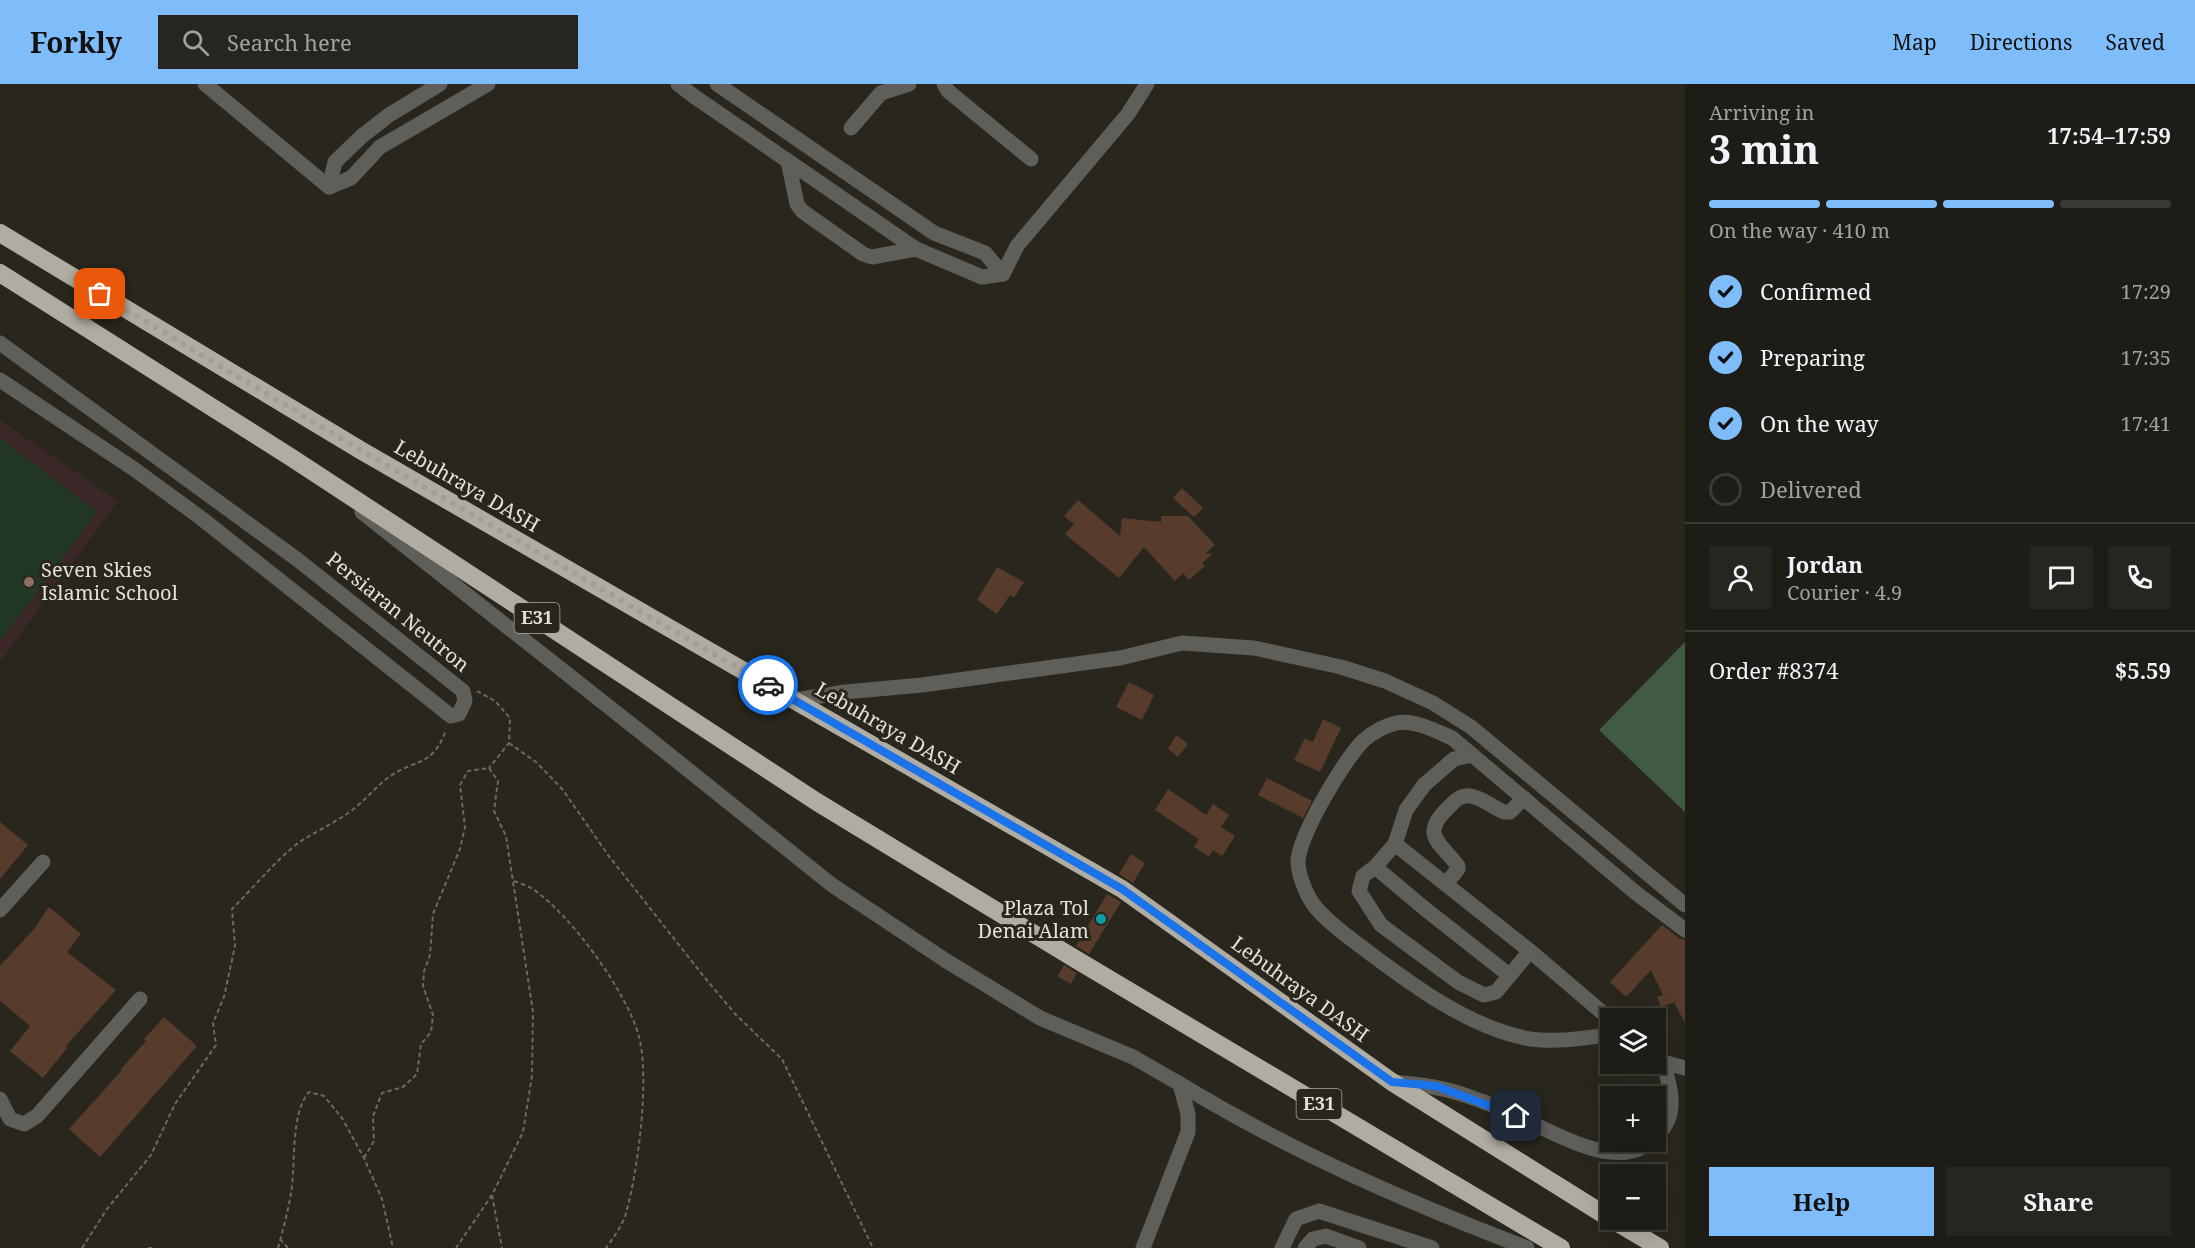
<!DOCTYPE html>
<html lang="en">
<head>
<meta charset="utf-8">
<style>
  :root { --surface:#1e1c16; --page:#26251f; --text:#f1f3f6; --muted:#a1a1a1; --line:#3c3a35; --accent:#7fbdfa }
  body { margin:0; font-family:"Noto Serif",serif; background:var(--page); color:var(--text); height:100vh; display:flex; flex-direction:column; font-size:22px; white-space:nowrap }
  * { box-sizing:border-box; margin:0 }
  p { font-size:20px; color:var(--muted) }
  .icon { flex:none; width:33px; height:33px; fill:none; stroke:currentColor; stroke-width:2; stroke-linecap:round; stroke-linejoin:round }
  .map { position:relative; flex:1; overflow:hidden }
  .side { display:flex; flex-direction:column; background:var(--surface); width:510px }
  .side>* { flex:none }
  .controls { position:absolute; left:1600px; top:924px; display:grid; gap:12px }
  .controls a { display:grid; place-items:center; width:66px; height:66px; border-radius:0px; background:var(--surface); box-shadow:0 6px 24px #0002,0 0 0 2px var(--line); font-size:30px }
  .pin { position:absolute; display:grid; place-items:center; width:51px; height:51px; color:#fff; margin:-26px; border-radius:12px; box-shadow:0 3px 9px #0006 }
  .courier { position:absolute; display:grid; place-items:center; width:60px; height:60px; margin:-30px; border:4px solid #1a73e8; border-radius:50%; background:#fff; color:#222; box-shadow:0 2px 8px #0007 }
  .head em { font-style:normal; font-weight:700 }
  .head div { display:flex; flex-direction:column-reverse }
  .head { display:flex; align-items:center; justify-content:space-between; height:102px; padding:0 24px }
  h1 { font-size:39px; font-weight:700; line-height:45px }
  .bar { display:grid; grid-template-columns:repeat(4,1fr); gap:9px 6px; align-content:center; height:72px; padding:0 24px }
  .bar i { height:8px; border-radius:4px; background:var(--line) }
  .bar .active { background:var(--accent) }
  .bar p { grid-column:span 4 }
  .line { display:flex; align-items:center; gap:15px; padding:0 24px; border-top:2px solid var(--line) }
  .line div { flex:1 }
  .round { display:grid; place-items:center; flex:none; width:63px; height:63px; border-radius:0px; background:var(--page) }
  ol { padding:0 24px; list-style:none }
  li { display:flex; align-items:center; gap:18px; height:66px }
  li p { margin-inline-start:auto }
  li .icon { padding:6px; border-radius:50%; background:var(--accent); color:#111; stroke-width:4 }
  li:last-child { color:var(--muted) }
  li i { width:33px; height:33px; border:3px solid var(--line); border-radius:50% }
  .cta { display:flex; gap:12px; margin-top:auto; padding:12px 24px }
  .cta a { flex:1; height:69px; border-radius:0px; background:var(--accent); color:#111; font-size:24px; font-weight:700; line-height:69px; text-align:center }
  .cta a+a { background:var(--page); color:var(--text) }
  header { display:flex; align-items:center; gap:36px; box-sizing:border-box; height:84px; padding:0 30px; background:var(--accent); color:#111 }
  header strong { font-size:28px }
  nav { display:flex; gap:33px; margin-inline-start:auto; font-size:21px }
  .search { width:420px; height:54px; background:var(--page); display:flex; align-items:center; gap:15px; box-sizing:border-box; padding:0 21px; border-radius:0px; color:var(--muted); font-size:22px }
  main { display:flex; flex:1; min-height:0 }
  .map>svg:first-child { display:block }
  .education { fill:#3b2727 }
  .green { fill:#233824 }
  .forest { fill:#415a42 }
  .building { fill:#583c2b }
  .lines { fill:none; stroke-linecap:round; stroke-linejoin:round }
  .path { stroke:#6b6a62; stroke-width:2; stroke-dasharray:4.5 3; stroke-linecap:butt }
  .minor { stroke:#5f5e5a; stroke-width:15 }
  .highway { stroke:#b0aca1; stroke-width:18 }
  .done { stroke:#a1a098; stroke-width:6; stroke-dasharray:0 10.8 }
  .route { stroke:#1a73e8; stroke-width:8 }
  .education-dot { fill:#8d6e63; stroke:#28261d; stroke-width:2 }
  .culture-dot { fill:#0f9aa8; stroke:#28261d; stroke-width:2 }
  .labels { text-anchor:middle; stroke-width:6; stroke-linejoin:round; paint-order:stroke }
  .shield { fill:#28261d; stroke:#aaa9a2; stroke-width:1.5 }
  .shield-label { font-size:18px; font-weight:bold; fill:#e2e1db }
  .street-label { font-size:20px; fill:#e2e1db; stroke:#28261d }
  .poi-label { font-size:20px; fill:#e2e1db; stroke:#28261d; text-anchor:start }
</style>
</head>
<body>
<header>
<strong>Forkly</strong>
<div class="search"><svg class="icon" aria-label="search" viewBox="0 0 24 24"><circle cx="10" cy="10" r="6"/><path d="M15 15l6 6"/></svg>Search here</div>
<nav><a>Map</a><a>Directions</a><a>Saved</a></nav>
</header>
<main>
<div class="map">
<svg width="1685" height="1164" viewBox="0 0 1685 1164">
  <rect width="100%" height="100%" fill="#28261d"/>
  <!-- education -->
  <polygon class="education" points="0,336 118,417 0,578"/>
  <!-- green -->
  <polygon class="green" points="0,354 97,428 0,557"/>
  <!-- forest -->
  <polygon class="forest" points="1685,558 1685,728 1599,646"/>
  <!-- building -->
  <g class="building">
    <polygon points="1182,404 1203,424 1194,433 1173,414"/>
    <polygon points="1078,416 1120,452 1122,434 1161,438 1161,432 1188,432 1215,461 1206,469 1212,470 1202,479 1205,482 1189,496 1183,489 1175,497 1144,463 1119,494 1065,450 1074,440 1064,432"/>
    <polygon points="997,483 1024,498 1014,514 1010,511 997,530 977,516"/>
    <polygon points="1129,598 1154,611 1142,636 1116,623"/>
    <polygon points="1323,635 1341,644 1320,688 1294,676 1305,654 1313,658"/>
    <polygon points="1176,651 1188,660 1178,673 1168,665"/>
    <polygon points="1267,694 1312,717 1303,734 1258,711"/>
    <polygon points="1168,705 1206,731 1213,720 1229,731 1221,743 1235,752 1222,772 1213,766 1209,773 1194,763 1199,755 1155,726"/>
    <polygon points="0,738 28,761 0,795"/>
    <polygon points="1131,770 1145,779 1133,799 1119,790"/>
    <polygon points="1107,810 1121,818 1089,870 1076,862"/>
    <polygon points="49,823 81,850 67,868 116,906 66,962 67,964 43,994 10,967 30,942 0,917 0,882 34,845"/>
    <polygon points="1662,841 1679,854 1685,856 1685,939 1674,918 1661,923 1657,913 1663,911 1651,886 1626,913 1610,898"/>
    <polygon points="1064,881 1077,889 1071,900 1057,892"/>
    <polygon points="164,933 197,962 100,1073 69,1045 122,986 121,985 146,957 144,955"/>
  </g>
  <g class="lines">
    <!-- path -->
    <g class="path">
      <polyline points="477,607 495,617 510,634 509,659 489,684"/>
      <polyline points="509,659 536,678 563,706 608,771 705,894 736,931 782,975 873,1164"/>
      <path d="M514 797C519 799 526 801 531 804 569 828 628 909 639 953 650 994 638 1087 626 1129 623 1141 613 1154 606 1164"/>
      <polyline points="364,1074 374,1057 373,1032 382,1009 403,1003 417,990 421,960 431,948 433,931 423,902 424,887 430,871 433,830 460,765 465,743 460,701 468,687 489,684 498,697 494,727 506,752 533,928 532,992 523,1048 492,1111 456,1164"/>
      <polyline points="492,1111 502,1164"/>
      <polyline points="280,1155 288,1164"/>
      <path d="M82 1164 107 1125 151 1071 175 1020 216 961 213 939 224 913 235 862 232 825C252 805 271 782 293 763 309 750 330 742 348 729 363 719 374 704 389 693 416 674 432 684 446 646"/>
      <polyline points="148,1164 153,1164"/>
      <path d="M278 1164C283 1146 288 1127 291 1109 296 1080 290 1030 309 1008L324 1012 342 1034 364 1074 382 1115 393 1164"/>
    </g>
    <!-- minor -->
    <g class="minor">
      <polyline points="205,0 329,103"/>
      <polyline points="678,0 695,13 916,165 982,193 1003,190"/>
      <polyline points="717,0 934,149 985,169 1003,190"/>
      <polyline points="944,0 948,7 1031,75"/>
      <polyline points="851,44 881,9 909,0"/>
      <polyline points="788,77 797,120 802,127 863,170 872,173 916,165"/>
      <polyline points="329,103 351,94 380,63 488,0"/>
      <polyline points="329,103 335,78 362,52 389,31 440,0"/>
      <polyline points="1003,190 1017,162 1128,30 1147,0"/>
      <polyline points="0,259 298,476 463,607 465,617 459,630 451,632 201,434 134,385 0,296"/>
      <polyline points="362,428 647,653 832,801 945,876 1040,934 1133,973 1180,1000 1188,1030 1188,1048 1143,1164"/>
      <polyline points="795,616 845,608 922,601 1120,574 1182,559 1254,564 1341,583 1385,597 1433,619 1471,643 1685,821"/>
      <polyline points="1472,671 1454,675 1424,701 1406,726 1395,760 1530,867 1611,936"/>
      <polyline points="1395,760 1375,783 1363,792 1359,807 1381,841 1458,898 1484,911 1496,908 1530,867"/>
      <polyline points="1375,783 1424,824 1509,891"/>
      <path d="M1446 800 1458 785V782C1439 757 1419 751 1450 722 1455 716 1462 711 1470 712 1482 713 1493 724 1504 728H1510L1524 714"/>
      <polyline points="0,826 43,778"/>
      <path d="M1611 950C1584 955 1552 959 1525 954 1465 941 1411 900 1363 864 1347 852 1330 840 1317 825 1308 815 1299 794 1298 779 1297 754 1345 674 1364 656 1373 648 1385 642 1396 639 1414 635 1436 647 1452 654L1636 809 1685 846"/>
      <polyline points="1657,974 1663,978 1685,984"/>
      <path d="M1392 998C1424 1001 1443 1003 1473 1014 1488 1019 1502 1025 1516 1031 1549 1046 1615 1088 1650 1058"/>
      <path d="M1180 1000C1290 1067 1407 1118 1527 1164"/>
      <polyline points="0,1015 10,1035 24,1040 37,1032 140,915"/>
      <path d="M1656 1052C1679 1032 1671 1004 1663 978"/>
      <polyline points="1282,1164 1296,1135 1319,1127 1432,1164"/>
      <polyline points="1305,1164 1313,1155 1326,1152 1359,1164"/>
    </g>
    <!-- highway -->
    <g class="highway">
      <polyline points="0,149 362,367 1122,805 1392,998 1611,1135"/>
      <polyline points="0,189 292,374 817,718 1077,876 1561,1164"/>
      <polyline points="1613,1136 1660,1164"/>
    </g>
  </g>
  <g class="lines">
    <!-- done -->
    <polyline class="done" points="100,210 362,367 768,601"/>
    <!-- route -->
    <polyline class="route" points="768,601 1122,805 1392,998 1436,1002 1516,1032"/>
  </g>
  <!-- markers -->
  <circle class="education-dot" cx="29" cy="498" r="6"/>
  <circle class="culture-dot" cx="1101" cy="835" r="6"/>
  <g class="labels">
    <!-- shield labels -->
    <g class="shield">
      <rect x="514.5" y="519" width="45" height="30" rx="4.5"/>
      <rect x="1296.5" y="1005" width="45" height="30" rx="4.5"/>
    </g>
    <g class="shield-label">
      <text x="537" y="540">E31</text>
      <text x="1319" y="1026">E31</text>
    </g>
    <!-- street labels -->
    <g class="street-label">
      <text transform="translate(467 402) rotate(30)" y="7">Lebuhraya DASH</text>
      <text transform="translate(398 528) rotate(39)" y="7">Persiaran Neutron</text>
      <text transform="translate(888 644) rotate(30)" y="7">Lebuhraya DASH</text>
      <text transform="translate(1300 905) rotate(36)" y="7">Lebuhraya DASH</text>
    </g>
    <!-- poi labels -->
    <g class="poi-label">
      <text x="41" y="493">Seven Skies<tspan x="41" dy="23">Islamic School</tspan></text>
      <text x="1089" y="831" text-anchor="end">Plaza Tol<tspan x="1089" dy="23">Denai Alam</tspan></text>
    </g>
  </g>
</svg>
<div class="controls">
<a><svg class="icon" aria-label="layers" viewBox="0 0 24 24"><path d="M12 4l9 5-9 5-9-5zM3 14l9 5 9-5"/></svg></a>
<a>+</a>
<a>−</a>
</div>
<div class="pin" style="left:100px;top:210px;background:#ea580c"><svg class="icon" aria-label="bag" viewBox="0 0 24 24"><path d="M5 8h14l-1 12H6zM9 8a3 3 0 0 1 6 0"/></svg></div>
<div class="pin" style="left:1516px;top:1032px;background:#1f2937"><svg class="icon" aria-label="home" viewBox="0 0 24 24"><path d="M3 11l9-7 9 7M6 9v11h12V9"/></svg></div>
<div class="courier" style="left:768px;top:601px"><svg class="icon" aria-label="car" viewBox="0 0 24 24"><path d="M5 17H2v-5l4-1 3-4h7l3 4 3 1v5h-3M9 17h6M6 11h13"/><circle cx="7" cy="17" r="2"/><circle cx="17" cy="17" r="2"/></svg></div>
</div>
<section class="side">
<div class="head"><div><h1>3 min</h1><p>Arriving in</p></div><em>17:54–17:59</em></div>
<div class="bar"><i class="active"></i><i class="active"></i><i class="active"></i><i></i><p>On the way · 410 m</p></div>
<ol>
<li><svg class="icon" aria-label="check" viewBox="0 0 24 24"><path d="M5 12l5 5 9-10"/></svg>Confirmed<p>17:29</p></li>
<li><svg class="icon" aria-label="check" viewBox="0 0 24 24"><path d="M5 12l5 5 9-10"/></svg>Preparing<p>17:35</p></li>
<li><svg class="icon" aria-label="check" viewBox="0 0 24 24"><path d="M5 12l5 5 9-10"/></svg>On the way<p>17:41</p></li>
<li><i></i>Delivered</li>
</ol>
<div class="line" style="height:108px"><a class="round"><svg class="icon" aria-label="person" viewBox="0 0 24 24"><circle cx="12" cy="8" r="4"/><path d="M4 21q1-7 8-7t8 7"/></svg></a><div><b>Jordan</b><p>Courier · 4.9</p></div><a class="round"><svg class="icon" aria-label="chat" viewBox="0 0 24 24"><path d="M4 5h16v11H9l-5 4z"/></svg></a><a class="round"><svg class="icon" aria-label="phone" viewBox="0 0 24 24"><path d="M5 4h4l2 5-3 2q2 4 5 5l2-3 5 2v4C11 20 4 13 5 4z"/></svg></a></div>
<div class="line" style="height:78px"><div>Order #8374</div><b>$5.59</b></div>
<div class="cta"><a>Help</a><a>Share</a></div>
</section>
</main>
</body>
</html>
